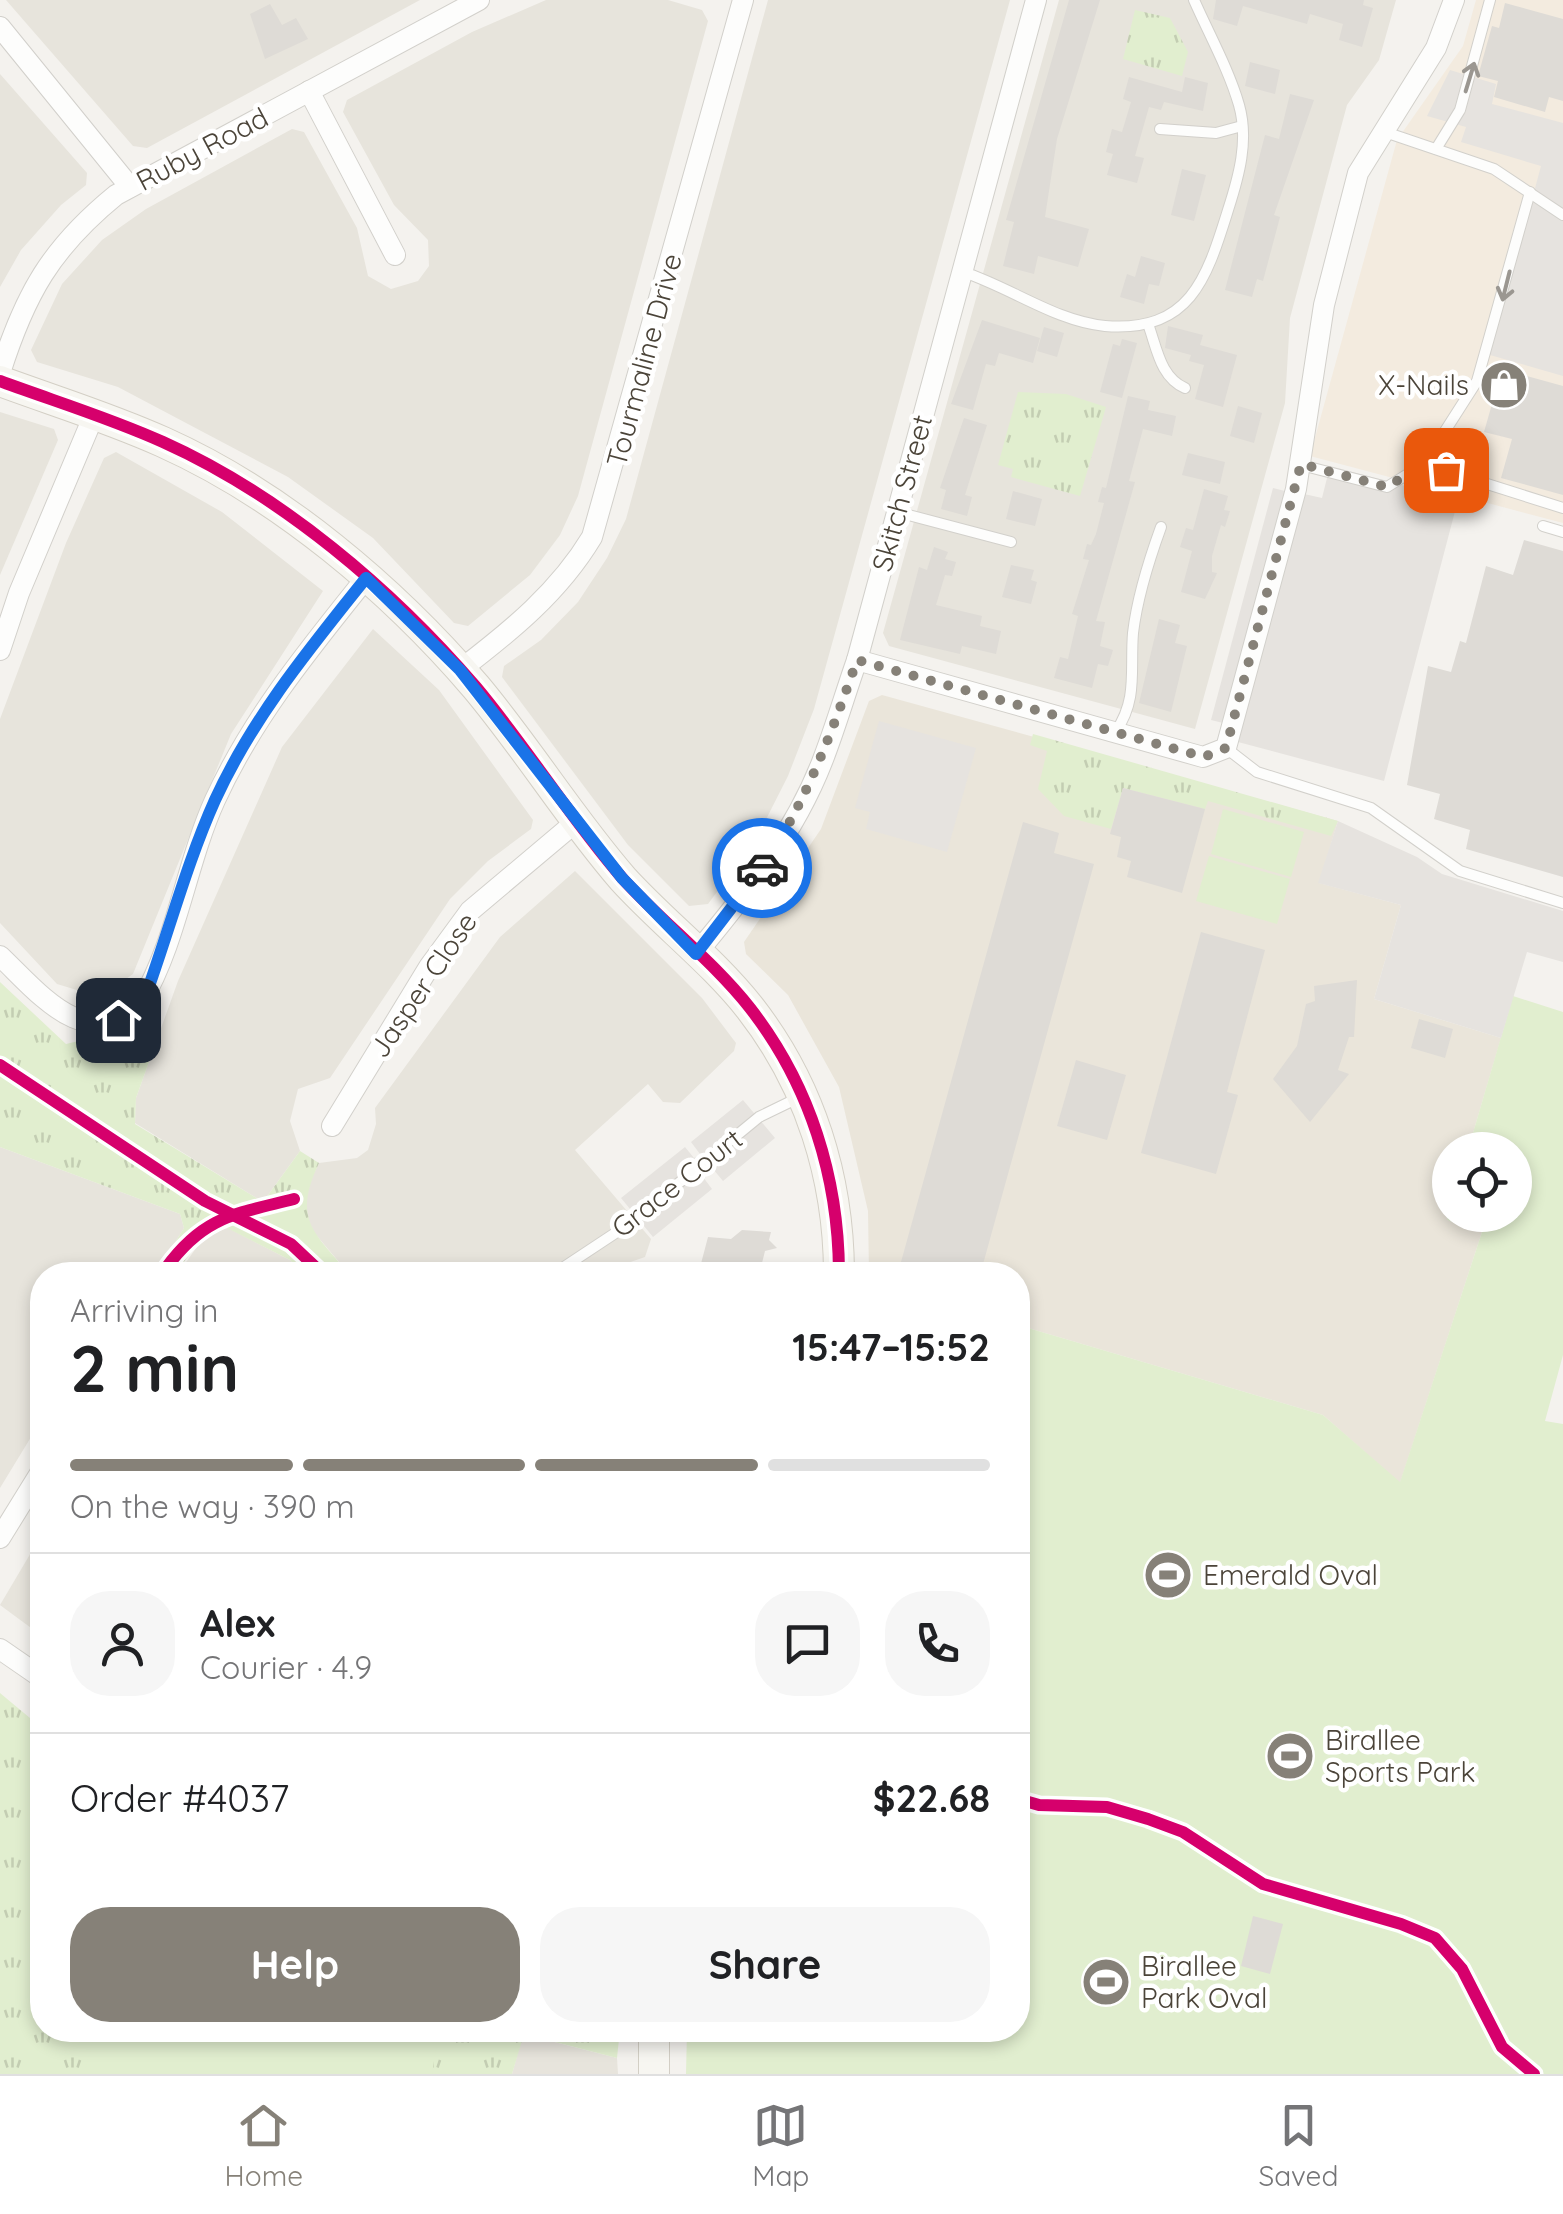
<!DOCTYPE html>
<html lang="en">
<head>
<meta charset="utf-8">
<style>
  :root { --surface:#fff; --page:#f6f6f6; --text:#202124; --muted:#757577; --line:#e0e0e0; --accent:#868178 }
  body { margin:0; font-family:Quicksand,sans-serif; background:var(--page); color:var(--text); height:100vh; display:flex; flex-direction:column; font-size:38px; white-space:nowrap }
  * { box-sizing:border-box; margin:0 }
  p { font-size:32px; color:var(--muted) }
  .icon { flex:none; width:55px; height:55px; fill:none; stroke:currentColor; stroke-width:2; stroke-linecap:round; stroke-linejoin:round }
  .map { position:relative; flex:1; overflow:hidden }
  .sheet { position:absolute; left:30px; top:1262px; width:1000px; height:780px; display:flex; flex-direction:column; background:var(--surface); border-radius:40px; box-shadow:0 5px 15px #0003 }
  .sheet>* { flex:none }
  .tools { position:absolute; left:1432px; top:1132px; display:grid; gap:20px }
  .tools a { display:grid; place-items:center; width:100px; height:100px; border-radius:50%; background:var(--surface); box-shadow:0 5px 15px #0003; font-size:50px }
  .pin { position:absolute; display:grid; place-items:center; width:85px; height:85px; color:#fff; margin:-42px; border-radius:20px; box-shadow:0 5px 15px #0006 }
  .courier { position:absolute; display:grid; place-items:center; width:100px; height:100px; margin:-50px; border:8px solid #1a73e8; border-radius:50%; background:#fff; color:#222; box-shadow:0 2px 12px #0007 }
  .summary em { font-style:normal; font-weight:800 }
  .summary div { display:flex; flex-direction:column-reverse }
  .summary { display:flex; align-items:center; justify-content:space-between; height:170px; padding:0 40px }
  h1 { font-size:65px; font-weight:800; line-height:75px }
  .bar { display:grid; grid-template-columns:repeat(4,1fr); gap:15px 10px; align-content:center; height:120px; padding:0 40px }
  .bar i { height:12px; border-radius:8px; background:var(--line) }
  .bar .current { background:var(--accent) }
  .bar p { grid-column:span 4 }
  .line { display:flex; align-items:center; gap:25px; padding:0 40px; border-top:2px solid var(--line) }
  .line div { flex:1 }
  .round { display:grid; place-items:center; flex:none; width:105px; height:105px; border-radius:40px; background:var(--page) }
  .button { display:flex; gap:20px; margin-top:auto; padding:20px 40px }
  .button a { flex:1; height:115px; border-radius:40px; background:var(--accent); color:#fff; font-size:40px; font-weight:800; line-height:115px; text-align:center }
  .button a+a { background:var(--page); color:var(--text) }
  .dock { display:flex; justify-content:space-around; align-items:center; height:140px; border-top:2px solid var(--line); background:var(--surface); font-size:28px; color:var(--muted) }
  .dock a { display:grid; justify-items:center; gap:5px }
  .dock .current { color:var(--accent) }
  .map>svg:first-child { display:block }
  .residential { fill:#e7e4dc }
  .commercial { fill:#f3ebdf }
  .education { fill:#eae5da }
  .grass { fill:url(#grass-tufts) }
  .pitch { fill:#e1eecf }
  .parking { fill:#e6e3df }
  .building { fill:#dedbd6 }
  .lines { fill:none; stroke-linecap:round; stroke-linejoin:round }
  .lane-casing { stroke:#d2d0cb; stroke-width:12 }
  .street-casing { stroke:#d2d0cb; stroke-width:22 }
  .secondary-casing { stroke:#d3cfc5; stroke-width:32 }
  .lane { stroke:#fdfdfc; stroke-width:10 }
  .street { stroke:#fdfdfc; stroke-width:20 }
  .secondary { stroke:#f7f6f1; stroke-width:30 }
  .cycleway-casing { stroke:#fff; stroke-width:19 }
  .cycleway { stroke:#d6006c; stroke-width:12 }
  .oneway { stroke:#9b9791 }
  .done { stroke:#868178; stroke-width:10; stroke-dasharray:0 18 }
  .route { stroke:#1a73e8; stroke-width:12 }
  .labels { text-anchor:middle; stroke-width:9; stroke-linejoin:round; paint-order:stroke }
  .street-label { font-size:28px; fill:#4b4439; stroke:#fff }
  .poi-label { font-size:28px; fill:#4b4439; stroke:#fff; text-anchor:start }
</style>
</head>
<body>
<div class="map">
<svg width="1563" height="2074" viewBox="0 0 1563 2074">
  <defs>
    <pattern id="grass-tufts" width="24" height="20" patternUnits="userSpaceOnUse" patternTransform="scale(2.5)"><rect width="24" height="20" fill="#e1eecf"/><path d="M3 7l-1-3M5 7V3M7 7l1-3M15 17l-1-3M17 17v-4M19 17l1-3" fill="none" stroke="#c3cdb2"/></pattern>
  </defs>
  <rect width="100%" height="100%" fill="#f4f2ee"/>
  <!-- residential -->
  <g class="residential">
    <polygon points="6,0 420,0 147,148 133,146"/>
    <polygon points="546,0 668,0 702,10 708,21 578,496 560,535 530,575 468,626 454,623 373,538 288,477 118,387 37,362 31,350 62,284 102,240 146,209 292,129 304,132 357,228 368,276 391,289 418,281 429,266 428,240 394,205 343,112 347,100 472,32"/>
    <polygon points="768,0 1010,0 814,709 788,776 756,839 708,904 689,906 628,845 502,677 504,666 541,640 578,602 607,558 626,519"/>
    <polygon points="1059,0 1396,0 1379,60 1347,105 1290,318 1285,403 1195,729 889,646 883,633"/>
    <polygon points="0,74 87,173 86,185 61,205 21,250 0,287"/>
    <polygon points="0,412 54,429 58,440 0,575"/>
    <polygon points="116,452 222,512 323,591 231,734 133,974 100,997 57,984 0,923 0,719 66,543 104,458"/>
    <polygon points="373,629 439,690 533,820 531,829 488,861 450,899 330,1078 298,1089 290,1121 300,1151 263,1202 135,1123 136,1098 178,981 282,747"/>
    <polygon points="575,871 702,998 736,1043 734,1051 680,1103 663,1102 648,1084 575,1150 651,1239 645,1257 616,1267 614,1275 350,1275 306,1223 305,1191 319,1163 357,1158 368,1150 376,1124 375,1108 500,937"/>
    <polygon points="0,1147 180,1214 184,1228 162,1263 135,1262 114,1275 42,1275 42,1419 0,1488"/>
    <polygon points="228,1228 290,1260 303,1275 177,1275 206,1234"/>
    <polygon points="42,1534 42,1636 0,1605"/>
    <polygon points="523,2034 617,2058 618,2074 512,2074"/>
  </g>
  <!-- commercial -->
  <polygon class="commercial" points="1476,0 1563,0 1563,523 1310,456 1397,140 1463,46"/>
  <!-- education -->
  <polygon class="education" points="882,695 1338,821 1319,883 1401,905 1374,999 1501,1038 1468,1150 1450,1150 1447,1220 1482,1232 1400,1483 1323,1415 1018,1325 1018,1275 869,1275 868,1211 839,1087 788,995 746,954 744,942 821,829 869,701"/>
  <!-- grass -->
  <g class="grass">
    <polygon points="1135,10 1170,18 1188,52 1182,76 1123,59"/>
    <polygon points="1018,392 1066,394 1106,407 1080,496 1011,477 1013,469 998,465"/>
    <polygon points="1033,734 1338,821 1331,836 1208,801 1205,809 1123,788 1111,829 1064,816 1038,789 1047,751 1030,745"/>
    <path d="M0 982 66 1044 115 1032 149 1062 136 1098 135 1124 263 1202 300 1151 319 1163C292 1220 314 1232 350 1275H303L290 1260 227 1228 206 1234 175 1273 162 1263 184 1228 180 1214 0 1147Z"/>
    <polygon points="0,1693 42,1728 42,2030 620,2030 617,2058 524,2034 512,2074 0,2074"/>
  </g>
  <!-- pitch -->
  <g class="pitch">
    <polygon points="1223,809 1304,832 1291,877 1211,854"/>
    <polygon points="1209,856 1290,879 1277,924 1196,901"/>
    <polygon points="1513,996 1563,1012 1563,1355 1545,1421 1563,1424 1563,2074 686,2074 687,2030 1018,2030 1018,1325 1323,1415 1400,1482 1482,1232 1447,1220 1450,1210 1450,1215 1515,1215 1515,1150 1468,1150"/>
    <polygon points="96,2030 439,2030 432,2074 84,2074"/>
  </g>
  <!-- parking -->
  <g class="parking">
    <polygon points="1450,70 1496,84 1492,104 1563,123 1563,376 1490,355 1541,166 1461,142 1466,127 1427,116"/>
    <polygon points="1330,466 1458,500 1384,781 1238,742 1304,494 1322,498"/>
    <polygon points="1273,488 1289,492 1227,724 1211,720"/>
    <polygon points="879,721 976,748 947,852 866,829 870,812 855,808"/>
    <polygon points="1338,821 1417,857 1442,874 1563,911 1563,962 1527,952 1501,1038 1374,999 1401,905 1318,883"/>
    <polygon points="743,1100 775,1138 723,1181 713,1169 703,1177 712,1189 653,1237 621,1198 685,1147 694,1158 700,1154 691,1142"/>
  </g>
  <!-- building -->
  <g class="building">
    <polygon points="1069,0 1100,0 1057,139 1045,217 1089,229 1078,267 1038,256 1034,274 1003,266 1014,222 1006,220"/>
    <polygon points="1216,0 1364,0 1363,5 1373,8 1362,47 1339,40 1343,24 1310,14 1307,24 1243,6 1237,26 1213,19"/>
    <polygon points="1505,3 1563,19 1563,101 1549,97 1545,112 1494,97 1498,81 1478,76 1492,26 1499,28"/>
    <polygon points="270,4 282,25 296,18 308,39 265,59 250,14"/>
    <polygon points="1250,62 1280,70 1275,94 1245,86"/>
    <polygon points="1129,77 1182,92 1185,77 1208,83 1203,111 1164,102 1161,110 1149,107 1135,156 1144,158 1137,183 1107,175 1113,154 1106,152 1112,129 1122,132 1131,102 1123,99"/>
    <polygon points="1290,94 1314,100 1274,215 1280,217 1263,281 1257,279 1252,297 1225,290 1265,135 1279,139"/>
    <polygon points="1182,169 1206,175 1194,221 1171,215"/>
    <polygon points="1141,256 1165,263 1159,286 1149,284 1144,304 1120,297 1127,274 1135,277"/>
    <polygon points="982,320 1040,338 1033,363 999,353 995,366 986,364 973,410 951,404"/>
    <polygon points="1168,326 1203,335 1200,345 1237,355 1223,407 1195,399 1204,365 1189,361 1191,355 1165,348"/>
    <polygon points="1044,327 1064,333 1057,357 1037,351"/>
    <polygon points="1122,339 1137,343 1122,398 1100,392 1113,344 1120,346"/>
    <polygon points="1502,369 1563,386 1563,495 1501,478 1512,439 1484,432"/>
    <polygon points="1128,396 1150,401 1148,410 1176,416 1172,436 1143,429 1129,481 1135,482 1096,621 1105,622 1100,646 1113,650 1108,666 1098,664 1092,688 1054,678 1060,657 1068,659 1078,616 1072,614 1089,560 1083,559 1087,544 1091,545 1096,534 1104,503 1098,502 1102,487 1106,488"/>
    <polygon points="1238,406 1262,413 1254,443 1230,436"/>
    <polygon points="964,418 987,425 965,495 972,497 967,516 941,509 946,490 940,488"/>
    <polygon points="1188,453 1225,462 1220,484 1182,475"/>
    <polygon points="1204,489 1228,496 1224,510 1230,511 1225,527 1221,525 1212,556 1212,572 1217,573 1205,599 1181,592 1192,551 1180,547 1186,528 1193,530"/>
    <polygon points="1013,491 1042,499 1035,526 1006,519"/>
    <polygon points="1524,540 1563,551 1563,877 1466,849 1470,830 1434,819 1440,794 1407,785 1428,666 1451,672 1460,641 1466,643 1486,566 1513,575"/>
    <polygon points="934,547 948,552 945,559 956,562 952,576 945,575 936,605 982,616 980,626 1001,631 996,654 962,646 960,654 900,640 919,567 927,570"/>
    <polygon points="1011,565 1034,570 1031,580 1037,582 1031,604 1002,597"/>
    <polygon points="1159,619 1180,625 1175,643 1187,646 1171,712 1139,703"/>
    <polygon points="1123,788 1205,809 1182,893 1127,877 1131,861 1117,857 1121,837 1110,834"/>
    <polygon points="1023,822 1059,833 1054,853 1094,864 980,1275 948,1275 901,1262"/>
    <polygon points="1201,932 1265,950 1227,1092 1238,1095 1216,1174 1141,1153"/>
    <polygon points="1357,980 1354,1037 1349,1037 1338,1070 1349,1074 1310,1122 1273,1079 1297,1046 1306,1004 1315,1001 1314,986"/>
    <polygon points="1419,1019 1453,1029 1445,1058 1411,1048"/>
    <polygon points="1076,1060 1126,1075 1107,1140 1057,1126"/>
    <polygon points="742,1230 771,1232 769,1240 777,1248 765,1251 759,1275 698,1275 708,1237 731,1239"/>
    <polygon points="1253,1916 1283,1924 1270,1974 1241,1966"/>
  </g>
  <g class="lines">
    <!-- lane casing -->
    <g class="lane-casing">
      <g id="lane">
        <polyline points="1160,129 1216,133 1242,126"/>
        <polyline points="1382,131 1494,169 1563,215"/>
        <polyline points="1436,149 1460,110 1490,0"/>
        <path d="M963 272C1010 287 1055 321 1105 326 1191 333 1207 277 1228 210 1239 176 1249 140 1239 105 1229 70 1209 34 1194 0"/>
        <path d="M1148 324C1157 348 1160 377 1185 388"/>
        <polyline points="1424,464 1563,508"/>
        <polyline points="1301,465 1387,487 1424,464 1477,381 1530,192"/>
        <polyline points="897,512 1011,542"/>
        <polyline points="1543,526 1563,532"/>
        <path d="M1116 731C1138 699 1130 670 1133 633 1137 599 1149 560 1161 527"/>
        <polyline points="1226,748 1257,772 1371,808 1460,871 1563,903"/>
        <polyline points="552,1275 629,1224 759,1117 798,1098"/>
      </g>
    </g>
    <!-- street casing -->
    <g class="street-casing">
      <g id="street">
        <polyline points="0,27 130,187"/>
        <polyline points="309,91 395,255"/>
        <path d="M0 373C25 294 51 248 116 195L479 0"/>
        <polyline points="0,650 19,593 94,415"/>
        <polyline points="857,660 1203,757 1226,748 1296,489 1324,305 1358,173 1436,48 1454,0"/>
        <path d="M460 670C511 631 559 592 592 537L743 0"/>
        <path d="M696 954C745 895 794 834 822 762 835 729 845 694 857 660L1036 0"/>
        <path d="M0 956C40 994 86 1055 141 1002 177 941 186 864 215 800 253 717 310 648 366 578"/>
        <polyline points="332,1126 429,967 470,911 577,821"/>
        <polyline points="0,1538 42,1470"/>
        <polyline points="0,1649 42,1678"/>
      </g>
    </g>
    <!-- secondary casing -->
    <g class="secondary-casing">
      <g id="secondary">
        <path d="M0 381C54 401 110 418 163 442 281 495 392 589 476 687 528 749 570 818 623 879 663 923 713 961 750 1008 810 1085 839 1178 839 1275"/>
        <polyline points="654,2074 654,2030"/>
      </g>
    </g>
    <!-- lane -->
    <use href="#lane" class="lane"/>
    <!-- street -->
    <use href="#street" class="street"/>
    <!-- secondary -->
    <use href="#secondary" class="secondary"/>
    <!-- cycleway casing -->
    <g class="cycleway-casing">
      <g id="cycleway">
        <path d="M0 381C54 401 110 418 163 442 281 495 392 589 476 687 528 749 570 818 623 879 663 923 713 961 750 1008 810 1085 839 1178 839 1275"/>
        <polyline points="0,1065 205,1201 291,1244 324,1275"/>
        <path d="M166 1268C204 1216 235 1214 294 1199"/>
        <polyline points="1018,1799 1039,1805 1107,1807 1148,1819 1183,1832 1263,1884 1401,1924 1435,1938 1462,1969 1502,2047 1534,2074"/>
      </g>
    </g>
    <!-- cycleway -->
    <use href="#cycleway" class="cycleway"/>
  </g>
  <!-- one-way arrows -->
  <defs><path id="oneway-shaft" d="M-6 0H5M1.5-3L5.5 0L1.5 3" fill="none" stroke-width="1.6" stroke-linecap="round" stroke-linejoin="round" transform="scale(2.5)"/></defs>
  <g class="oneway">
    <use href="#oneway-shaft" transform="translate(1470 77) rotate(-73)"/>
    <use href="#oneway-shaft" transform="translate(1506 286) rotate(104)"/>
  </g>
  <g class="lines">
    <!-- done -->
    <path class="done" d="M762 868C806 802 831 735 857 660L1204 757 1226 748 1301 464 1387 487 1424 464 1446 470"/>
    <!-- route -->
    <path class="route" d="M118 1020 141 1002 148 989C170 927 188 860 215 800 253 717 310 648 366 578L460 670 622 878 696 954 762 868"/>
  </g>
  <!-- icons -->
  <defs>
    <g id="shop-disc" transform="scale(2.5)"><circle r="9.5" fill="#868178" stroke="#fff"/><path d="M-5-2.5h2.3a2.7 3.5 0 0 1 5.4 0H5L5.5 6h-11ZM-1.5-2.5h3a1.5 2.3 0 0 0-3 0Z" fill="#fff"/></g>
    <g id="stadium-disc" transform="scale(2.5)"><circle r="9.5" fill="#868178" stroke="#fff"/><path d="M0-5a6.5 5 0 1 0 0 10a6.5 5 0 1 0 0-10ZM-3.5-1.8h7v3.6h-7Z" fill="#fff"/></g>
  </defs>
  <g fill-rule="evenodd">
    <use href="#shop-disc" x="1504" y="385"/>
    <use href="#stadium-disc" x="1168" y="1575"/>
    <use href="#stadium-disc" x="1290" y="1756"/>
    <use href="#stadium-disc" x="1106" y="1982"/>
  </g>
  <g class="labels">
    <!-- street labels -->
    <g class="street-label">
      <text transform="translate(202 149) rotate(-28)" y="10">Ruby Road</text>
      <text transform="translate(644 360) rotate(-75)" y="10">Tourmaline Drive</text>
      <text transform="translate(902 493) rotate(-75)" y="10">Skitch Street</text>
      <text transform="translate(423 985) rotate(-56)" y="10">Jasper Close</text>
      <text transform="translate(677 1183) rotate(-38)" y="10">Grace Court</text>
    </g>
    <!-- poi labels -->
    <g class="poi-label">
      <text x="1469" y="395" text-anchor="end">X-Nails</text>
      <text x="1203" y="1585">Emerald Oval</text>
      <text x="1325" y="1750">Birallee<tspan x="1325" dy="32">Sports Park</tspan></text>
      <text x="1141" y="1976">Birallee<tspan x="1141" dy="32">Park Oval</tspan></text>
    </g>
  </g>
</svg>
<div class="tools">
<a><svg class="icon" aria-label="locate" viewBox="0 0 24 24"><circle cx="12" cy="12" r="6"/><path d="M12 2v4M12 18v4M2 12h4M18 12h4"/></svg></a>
</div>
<div class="pin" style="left:1446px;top:470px;background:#ea580c"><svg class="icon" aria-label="bag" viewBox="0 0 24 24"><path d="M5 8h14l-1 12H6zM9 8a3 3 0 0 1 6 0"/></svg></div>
<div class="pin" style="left:118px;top:1020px;background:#1f2937"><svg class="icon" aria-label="home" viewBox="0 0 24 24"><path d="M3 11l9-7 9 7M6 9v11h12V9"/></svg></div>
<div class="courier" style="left:762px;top:868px"><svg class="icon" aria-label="car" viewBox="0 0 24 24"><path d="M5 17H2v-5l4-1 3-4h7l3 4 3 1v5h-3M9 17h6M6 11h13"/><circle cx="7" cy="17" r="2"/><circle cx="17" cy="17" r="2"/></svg></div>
<section class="sheet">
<div class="summary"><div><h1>2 min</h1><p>Arriving in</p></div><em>15:47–15:52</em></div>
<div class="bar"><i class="current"></i><i class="current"></i><i class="current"></i><i></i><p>On the way · 390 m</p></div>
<div class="line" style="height:180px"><a class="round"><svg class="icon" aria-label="person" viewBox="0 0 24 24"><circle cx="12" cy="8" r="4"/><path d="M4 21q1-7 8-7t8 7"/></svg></a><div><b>Alex</b><p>Courier · 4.9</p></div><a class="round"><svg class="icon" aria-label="chat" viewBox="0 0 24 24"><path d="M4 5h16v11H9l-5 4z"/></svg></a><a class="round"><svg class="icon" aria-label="phone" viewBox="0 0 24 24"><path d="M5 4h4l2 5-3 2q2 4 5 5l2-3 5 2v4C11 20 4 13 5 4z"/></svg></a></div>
<div class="line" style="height:130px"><div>Order #4037</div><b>$22.68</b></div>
<div class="button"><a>Help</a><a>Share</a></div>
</section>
</div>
<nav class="dock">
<a class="current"><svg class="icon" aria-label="home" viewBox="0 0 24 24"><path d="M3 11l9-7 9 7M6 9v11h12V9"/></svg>Home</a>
<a><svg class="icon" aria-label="map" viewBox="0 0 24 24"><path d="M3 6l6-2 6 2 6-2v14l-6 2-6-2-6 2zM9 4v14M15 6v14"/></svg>Map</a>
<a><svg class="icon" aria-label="saved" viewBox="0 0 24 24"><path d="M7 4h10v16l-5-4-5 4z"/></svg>Saved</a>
</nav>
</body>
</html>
